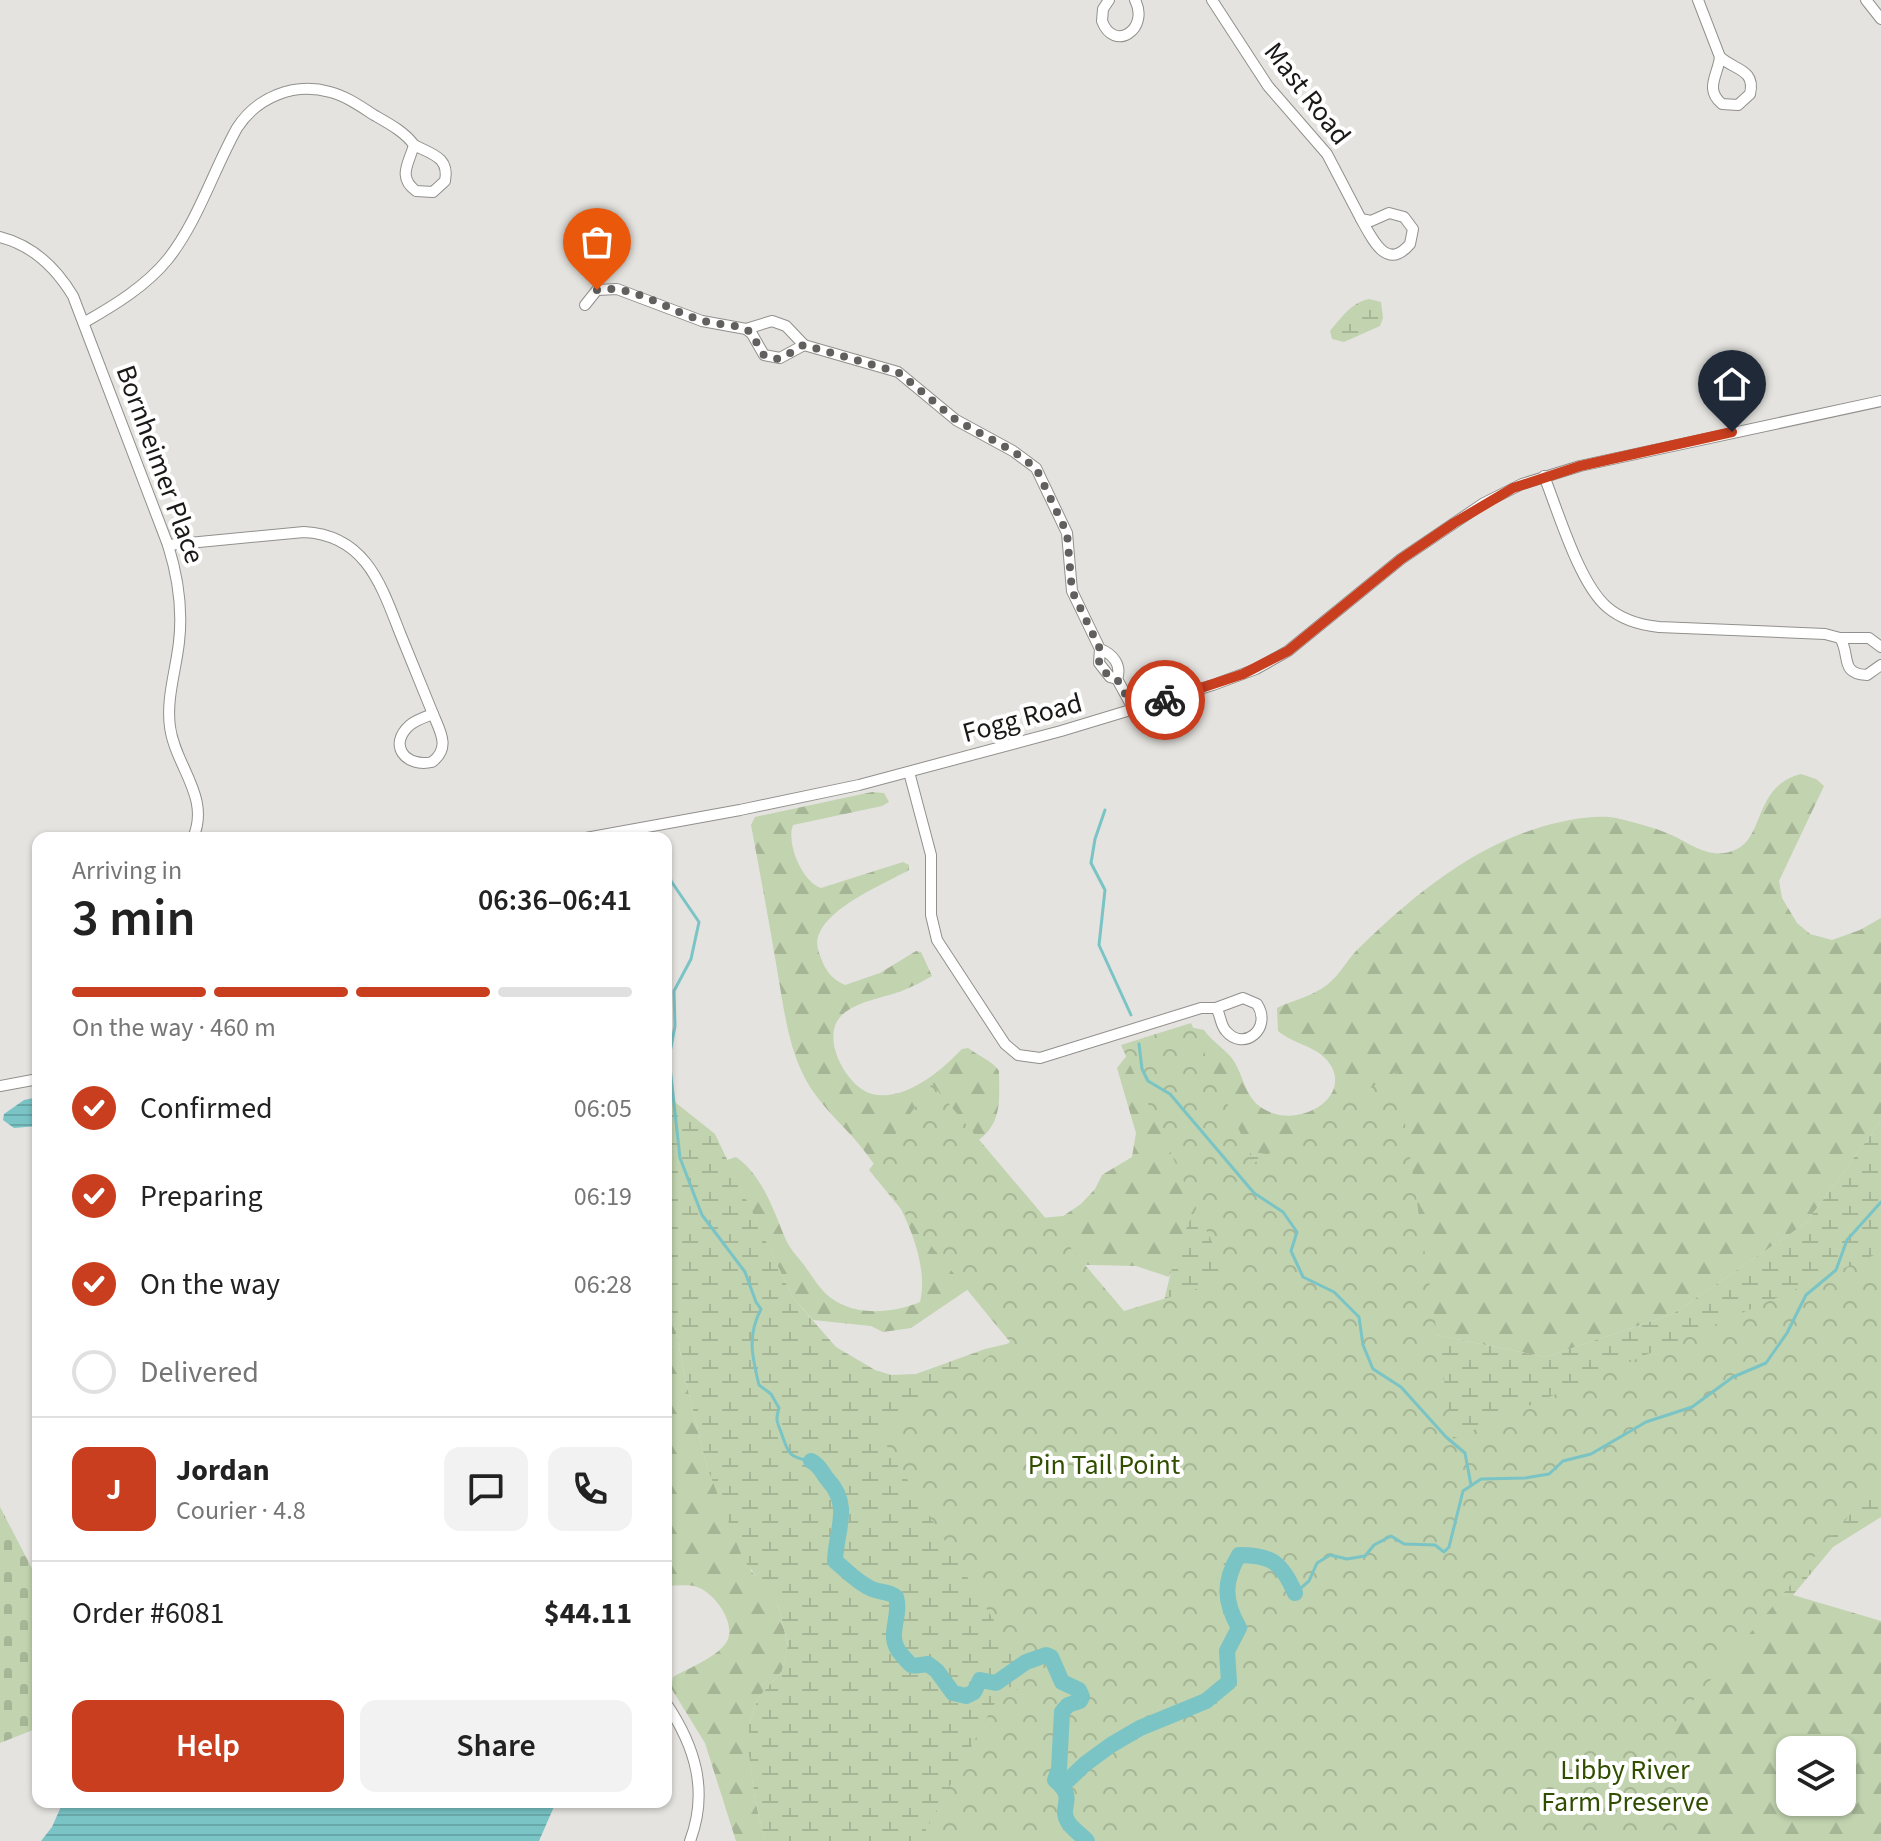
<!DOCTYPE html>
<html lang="en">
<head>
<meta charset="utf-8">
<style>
  :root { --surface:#fff; --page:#f2f2f2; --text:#222; --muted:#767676; --line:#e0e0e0; --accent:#c83e1e }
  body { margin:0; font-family:"Source Sans 3",sans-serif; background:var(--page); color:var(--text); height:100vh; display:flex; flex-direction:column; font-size:30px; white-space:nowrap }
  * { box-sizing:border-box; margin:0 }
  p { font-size:26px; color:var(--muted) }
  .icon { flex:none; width:44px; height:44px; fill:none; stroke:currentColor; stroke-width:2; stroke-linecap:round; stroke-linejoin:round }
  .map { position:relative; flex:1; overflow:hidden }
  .details { position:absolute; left:32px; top:832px; width:640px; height:976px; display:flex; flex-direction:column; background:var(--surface); border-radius:16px; box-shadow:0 2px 6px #0004 }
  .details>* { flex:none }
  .controls { position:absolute; left:1776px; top:1736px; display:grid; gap:16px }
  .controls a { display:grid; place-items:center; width:80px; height:80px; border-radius:16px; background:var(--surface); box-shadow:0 2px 6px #0004; font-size:40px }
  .pin { position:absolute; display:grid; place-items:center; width:68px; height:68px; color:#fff; margin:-82px -34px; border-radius:50% 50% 50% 0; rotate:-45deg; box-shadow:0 0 8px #0007 }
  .pin .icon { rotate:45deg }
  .courier { position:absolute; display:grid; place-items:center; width:80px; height:80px; margin:-40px; border:6px solid #c83e1e; border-radius:50%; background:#fff; color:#222; box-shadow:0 2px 10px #0007 }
  .summary em { font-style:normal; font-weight:600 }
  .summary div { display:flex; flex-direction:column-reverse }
  .summary { display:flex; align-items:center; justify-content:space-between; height:136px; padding:0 40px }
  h1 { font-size:52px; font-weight:600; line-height:60px }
  .bar { display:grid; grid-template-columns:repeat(4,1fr); gap:12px 8px; align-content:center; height:96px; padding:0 40px }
  .bar i { height:10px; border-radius:6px; background:var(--line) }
  .bar .current { background:var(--accent) }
  .bar p { grid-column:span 4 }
  .line { display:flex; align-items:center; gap:20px; padding:0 40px; border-top:2px solid var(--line) }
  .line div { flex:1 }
  .round { display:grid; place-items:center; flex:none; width:84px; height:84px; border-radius:16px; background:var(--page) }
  ol { padding:0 40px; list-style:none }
  li { display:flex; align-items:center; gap:24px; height:88px }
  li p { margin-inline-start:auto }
  li .icon { padding:8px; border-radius:50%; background:var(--accent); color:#fff; stroke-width:4 }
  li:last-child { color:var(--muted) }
  li i { width:44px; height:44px; border:4px solid var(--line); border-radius:50% }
  .primary-button { display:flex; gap:16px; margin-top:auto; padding:16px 40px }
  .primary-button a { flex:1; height:92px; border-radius:16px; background:var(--accent); color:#fff; font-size:32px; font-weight:600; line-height:92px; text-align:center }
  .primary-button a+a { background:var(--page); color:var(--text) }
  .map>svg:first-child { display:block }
  .forest { fill:url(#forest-firs); fill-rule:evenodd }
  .wetland { fill:url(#wetland-marsh) }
  .cemetery { fill:url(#cemetery-stones) }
  .park { fill:url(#park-crowns); fill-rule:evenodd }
  .water { fill:url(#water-rules) }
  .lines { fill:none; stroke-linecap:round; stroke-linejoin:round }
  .stream { stroke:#7ac4c6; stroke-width:3 }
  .river { stroke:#7ac4c6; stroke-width:16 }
  .minor-casing { stroke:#91908c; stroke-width:12 }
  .minor { stroke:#fff; stroke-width:10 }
  .done { stroke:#61605e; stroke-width:8; stroke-dasharray:0 14.4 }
  .route { stroke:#c83e1e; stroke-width:10 }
  .labels { text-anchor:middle; stroke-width:8; stroke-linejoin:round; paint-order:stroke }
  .street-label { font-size:28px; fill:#1a1918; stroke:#fff }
  .park-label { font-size:28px; fill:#314e00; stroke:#fff }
</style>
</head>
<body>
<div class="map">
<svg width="1881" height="1841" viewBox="0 0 1881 1841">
  <defs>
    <pattern id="forest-firs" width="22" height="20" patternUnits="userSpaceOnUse" patternTransform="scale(2)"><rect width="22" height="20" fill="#c1d3af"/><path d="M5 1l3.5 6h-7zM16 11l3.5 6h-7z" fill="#a5b596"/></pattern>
    <pattern id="wetland-marsh" width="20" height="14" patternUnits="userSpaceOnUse" patternTransform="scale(2)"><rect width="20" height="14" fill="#c1d3af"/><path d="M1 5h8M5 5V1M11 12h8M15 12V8" fill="none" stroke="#a5b596"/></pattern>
    <pattern id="cemetery-stones" width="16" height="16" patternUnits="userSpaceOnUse" patternTransform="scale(2)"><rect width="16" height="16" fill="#c1d3af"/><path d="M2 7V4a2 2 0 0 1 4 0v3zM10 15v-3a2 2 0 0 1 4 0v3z" fill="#a5b596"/></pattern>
    <pattern id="park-crowns" width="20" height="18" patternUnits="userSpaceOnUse" patternTransform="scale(2)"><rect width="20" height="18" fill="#c1d3af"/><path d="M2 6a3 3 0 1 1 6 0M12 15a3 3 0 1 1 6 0" fill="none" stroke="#a5b596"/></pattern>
    <pattern id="water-rules" width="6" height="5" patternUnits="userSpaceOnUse" patternTransform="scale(2)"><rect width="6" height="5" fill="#7ac4c6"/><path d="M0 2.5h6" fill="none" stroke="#69a8a9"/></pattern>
  </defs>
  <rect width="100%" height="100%" fill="#e4e3df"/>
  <!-- forest -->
  <g class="forest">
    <path d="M1801 774 1816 779 1824 786 1779 881 1782 898 1797 923 1810 934 1832 940 1860 930 1881 918V1121L1806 1223 1673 1314 1546 1357 1420 1332 1213 1181 1192 1218 1169 1277 1136 1266 1050 1264 970 1288 911 1328 883 1332 871 1326 813 1320 793 1298 727 1160 736 1157C763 1176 773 1210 786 1240 790 1249 798 1257 804 1265 812 1276 820 1290 831 1298 856 1317 894 1313 920 1302 933 1250 884 1170 849 1133 832 1115 811 1094 801 1070 787 1039 783 1003 777 969 769 921 760 873 751 825L755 817 872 792 884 793 889 802 882 806 793 825C786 843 802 882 821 888L903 862 909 865V870C884 884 830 906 819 934 815 943 818 950 821 958 826 972 832 979 845 985L880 973 916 951 921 952 932 976C923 981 914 986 904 990 885 998 858 1000 842 1015 819 1036 846 1087 872 1094 905 1102 941 1071 962 1049L968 1048C977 1055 993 1061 999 1071 999 1101 1003 1123 976 1142L1041 1218 1063 1216 1081 1204 1095 1189 1102 1175 1132 1157 1136 1133 1117 1068 1128 1054 1194 1028 1204 1030C1212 1041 1222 1047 1230 1056 1244 1072 1243 1096 1262 1108 1299 1132 1358 1095 1326 1059 1314 1046 1292 1043 1278 1031L1277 1008C1291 1001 1307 998 1321 989 1338 979 1345 962 1358 949 1409 899 1469 849 1538 828 1561 821 1593 814 1616 818 1633 822 1653 827 1669 834 1691 843 1710 862 1737 849 1765 835 1754 786 1801 774Z"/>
    <path d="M666 1281 686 1382 707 1467 751 1571 766 1586 778 1605 788 1646 782 1671 758 1698 749 1725V1755L755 1800 765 1841H736L705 1743 671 1688 673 1677C689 1668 715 1658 726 1643 738 1625 715 1593 697 1587 688 1584 676 1586 666 1586Z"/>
    <path d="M1725 1593 1793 1595 1881 1621V1841H1333ZM1790 1750H1842V1802H1790Z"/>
  </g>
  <!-- wetland -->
  <g class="wetland">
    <path d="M1369 299 1381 302 1383 318 1380 326 1344 342 1332 339 1330 331C1341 318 1352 302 1369 299Z"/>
    <path d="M666 1095 715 1134 793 1298 836 1347 875 1370 891 1375 916 1374 985 1349 1011 1343 1161 1318C1170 1266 1188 1202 1230 1167 1237 1162 1243 1154 1251 1153 1267 1151 1278 1159 1292 1166L1420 1332 1546 1357 1673 1314 1806 1223 1881 1121V1517L1833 1547 1793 1595 1725 1593 1333 1841H765L755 1800 749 1755V1725L758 1698 782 1671 788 1645 778 1605 743 1559 707 1467 686 1382 666 1281Z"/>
  </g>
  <!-- cemetery -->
  <polygon class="cemetery" points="0,1507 38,1580 38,1728 0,1743"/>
  <!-- park -->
  <path class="park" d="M1191 1023 1254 1163 1397 1071 1453 1439 1881 1252V1478L1670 1728 1695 1841H920L1003 1688 1011 1687 1021 1691 1024 1685 1014 1676 1019 1665 1018 1660 877 1430 1010 1342 869 1170 932 1084 1124 1311 1229 1279 1121 1045ZM1242 1551 1261 1556 1218 1582 1217 1567 1222 1568 1229 1552Z"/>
  <!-- water -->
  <g class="water">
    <polygon points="38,1097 38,1126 14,1128 3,1120 4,1114 24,1100"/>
    <polygon points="63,1802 556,1802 539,1841 41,1841 52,1827"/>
  </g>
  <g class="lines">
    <!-- stream -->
    <g class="stream">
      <polyline points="1105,810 1095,839 1091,863 1105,890 1099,945 1131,1015"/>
      <path d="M666 859 671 881 699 922 691 959 674 991 675 1026 669 1058 680 1158 702 1215 745 1272 756 1302 761 1309C747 1336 752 1356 759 1385L771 1394 779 1408C776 1419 776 1420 781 1432 788 1452 787 1457 811 1461"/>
      <polyline points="1139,1044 1142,1069 1148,1081 1170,1094 1254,1193 1283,1212 1297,1232 1291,1251 1303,1277 1334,1292 1359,1317 1363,1345 1373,1369 1401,1387 1446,1437 1465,1453 1471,1485"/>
      <polyline points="1295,1593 1309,1581 1317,1563 1330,1555 1347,1559 1365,1556 1374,1545 1391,1536 1404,1544 1435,1545 1444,1552 1449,1547 1463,1491 1481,1479 1525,1478 1549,1474 1563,1461 1591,1454 1646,1422 1692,1407 1733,1377 1766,1363 1787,1333 1806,1295 1836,1270 1847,1240 1881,1202"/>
    </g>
    <!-- river -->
    <g class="river">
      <path d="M811 1461C821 1466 821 1472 828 1480 852 1506 836 1530 835 1561 846 1570 858 1583 872 1589 881 1593 889 1591 896 1597 902 1617 885 1636 901 1654 914 1669 909 1666 928 1664L937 1671 953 1693 966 1696 974 1692 980 1680 996 1683 1026 1662 1046 1655 1051 1657 1062 1682 1079 1690 1082 1697 1080 1701 1068 1705 1062 1712 1059 1769 1055 1780C1078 1799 1058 1806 1068 1822 1072 1829 1082 1835 1087 1841"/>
      <path d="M1063 1785 1085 1764 1111 1745 1140 1728 1206 1701 1229 1682 1227 1651 1239 1628C1224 1601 1223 1582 1239 1555 1272 1555 1282 1563 1295 1593"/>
    </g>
    <!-- minor casing -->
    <g class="minor-casing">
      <g id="minor">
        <path d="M1109 0 1103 9 1102 21C1114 53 1150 29 1135 0"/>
        <polyline points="1212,0 1268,86 1327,154 1361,219"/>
        <polyline points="1698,0 1720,57"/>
        <polyline points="1866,0 1881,19"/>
        <path d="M1720 57C1734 70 1756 69 1750 94L1738 105 1722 104C1704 89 1718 75 1720 57Z"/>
        <path d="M414 145C431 154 450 157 445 181L433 192 416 191C397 177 409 163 414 145Z"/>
        <path d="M1389 213 1404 217 1413 229 1410 244C1386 272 1372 238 1361 219L1371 221Z"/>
        <path d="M0 237C32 245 56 268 73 296L168 545C178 577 183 608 179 642 176 670 166 699 170 727 175 766 211 797 193 838"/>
        <polyline points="585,305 597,290 617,289 702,321 746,329"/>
        <polygon points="772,321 786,326 804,345 780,358 764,355 752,334 746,329"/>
        <path d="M85 322C115 305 146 286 168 259 198 221 213 171 237 128 257 97 294 82 330 92 346 96 360 106 374 115 388 123 405 132 414 145"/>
        <path d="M804 345 898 372 956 420 1013 451 1036 468 1067 533 1072 591 1100 649 1099 663 1110 677 1117 679C1122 665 1113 654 1100 649"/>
        <path d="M1544 476C1558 511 1579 583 1607 607 1622 620 1640 625 1659 627L1825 634 1840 638"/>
        <path d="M168 545 304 532C365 535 381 584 400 633 411 660 422 687 433 714"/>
        <path d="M1881 647 1869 638H1840C1851 655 1839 674 1867 675L1881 665"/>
        <polyline points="1117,679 1134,710"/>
        <path d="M433 714C440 731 451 748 432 762 406 768 387 745 410 725 416 720 425 717 433 714Z"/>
        <polyline points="909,772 931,855 931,915 937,940 1005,1044 1018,1055 1040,1058 1201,1008 1216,1008"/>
        <polyline points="586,838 740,810 859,785 1061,731 1213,685 1256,669 1288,651 1401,559 1484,503 1522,484 1580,466 1881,401"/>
        <path d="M1243 998 1257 1004C1273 1029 1243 1052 1226 1031 1220 1025 1221 1015 1216 1008Z"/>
        <polyline points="0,1086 38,1079"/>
        <path d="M666 1703C695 1746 709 1791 690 1841"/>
      </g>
    </g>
    <!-- minor -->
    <use href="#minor" class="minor"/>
  </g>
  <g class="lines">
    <!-- done -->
    <path class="done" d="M597 290C633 283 670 312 704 321 717 325 736 324 747 330 759 336 755 354 770 358 784 362 792 349 804 345L898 372 956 420 1013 451 1036 468 1067 533 1072 591 1100 649 1099 663 1104 672 1117 679 1134 710 1165 700"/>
    <!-- route -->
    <polyline class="route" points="1165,700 1243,674 1288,651 1401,559 1454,523 1513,488 1580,466 1732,432"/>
  </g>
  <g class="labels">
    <!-- street labels -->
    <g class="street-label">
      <text transform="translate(1308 93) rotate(52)" y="10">Mast Road</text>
      <text transform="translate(161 464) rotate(70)" y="10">Bornheimer Place</text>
      <text transform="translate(1022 717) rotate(-15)" y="10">Fogg Road</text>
    </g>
    <!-- park labels -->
    <g class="park-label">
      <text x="1104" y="1474">Pin Tail Point</text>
      <text x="1625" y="1779">Libby River<tspan x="1625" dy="32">Farm Preserve</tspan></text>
    </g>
  </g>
</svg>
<div class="controls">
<a><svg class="icon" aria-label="layers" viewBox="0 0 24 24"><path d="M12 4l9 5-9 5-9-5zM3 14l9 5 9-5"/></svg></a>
</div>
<div class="pin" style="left:597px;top:290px;background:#ea580c"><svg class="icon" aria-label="bag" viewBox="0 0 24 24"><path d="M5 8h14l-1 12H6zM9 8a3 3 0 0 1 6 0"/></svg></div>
<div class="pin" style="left:1732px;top:432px;background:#1f2937"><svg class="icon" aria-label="home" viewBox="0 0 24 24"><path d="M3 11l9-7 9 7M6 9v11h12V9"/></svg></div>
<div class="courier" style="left:1165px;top:700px"><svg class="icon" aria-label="bike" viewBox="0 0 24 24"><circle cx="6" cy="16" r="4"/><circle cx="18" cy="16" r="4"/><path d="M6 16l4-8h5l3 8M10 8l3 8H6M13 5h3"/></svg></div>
<section class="details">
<div class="summary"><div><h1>3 min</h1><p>Arriving in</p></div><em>06:36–06:41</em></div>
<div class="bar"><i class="current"></i><i class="current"></i><i class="current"></i><i></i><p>On the way · 460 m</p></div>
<ol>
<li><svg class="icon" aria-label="check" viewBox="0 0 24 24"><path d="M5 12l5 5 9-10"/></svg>Confirmed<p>06:05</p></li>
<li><svg class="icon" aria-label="check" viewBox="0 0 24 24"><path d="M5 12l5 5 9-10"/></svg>Preparing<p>06:19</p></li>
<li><svg class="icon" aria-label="check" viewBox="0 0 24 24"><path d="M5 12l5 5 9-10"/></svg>On the way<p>06:28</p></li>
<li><i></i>Delivered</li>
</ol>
<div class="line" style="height:144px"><b class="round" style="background:var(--accent);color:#fff">J</b><div><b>Jordan</b><p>Courier · 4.8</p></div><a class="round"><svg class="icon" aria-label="chat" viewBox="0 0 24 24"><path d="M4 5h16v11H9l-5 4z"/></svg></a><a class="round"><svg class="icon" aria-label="phone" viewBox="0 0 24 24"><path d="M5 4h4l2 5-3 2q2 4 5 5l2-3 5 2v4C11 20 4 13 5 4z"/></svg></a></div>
<div class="line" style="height:104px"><div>Order #6081</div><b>$44.11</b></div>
<div class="primary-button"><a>Help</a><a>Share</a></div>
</section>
</div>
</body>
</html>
